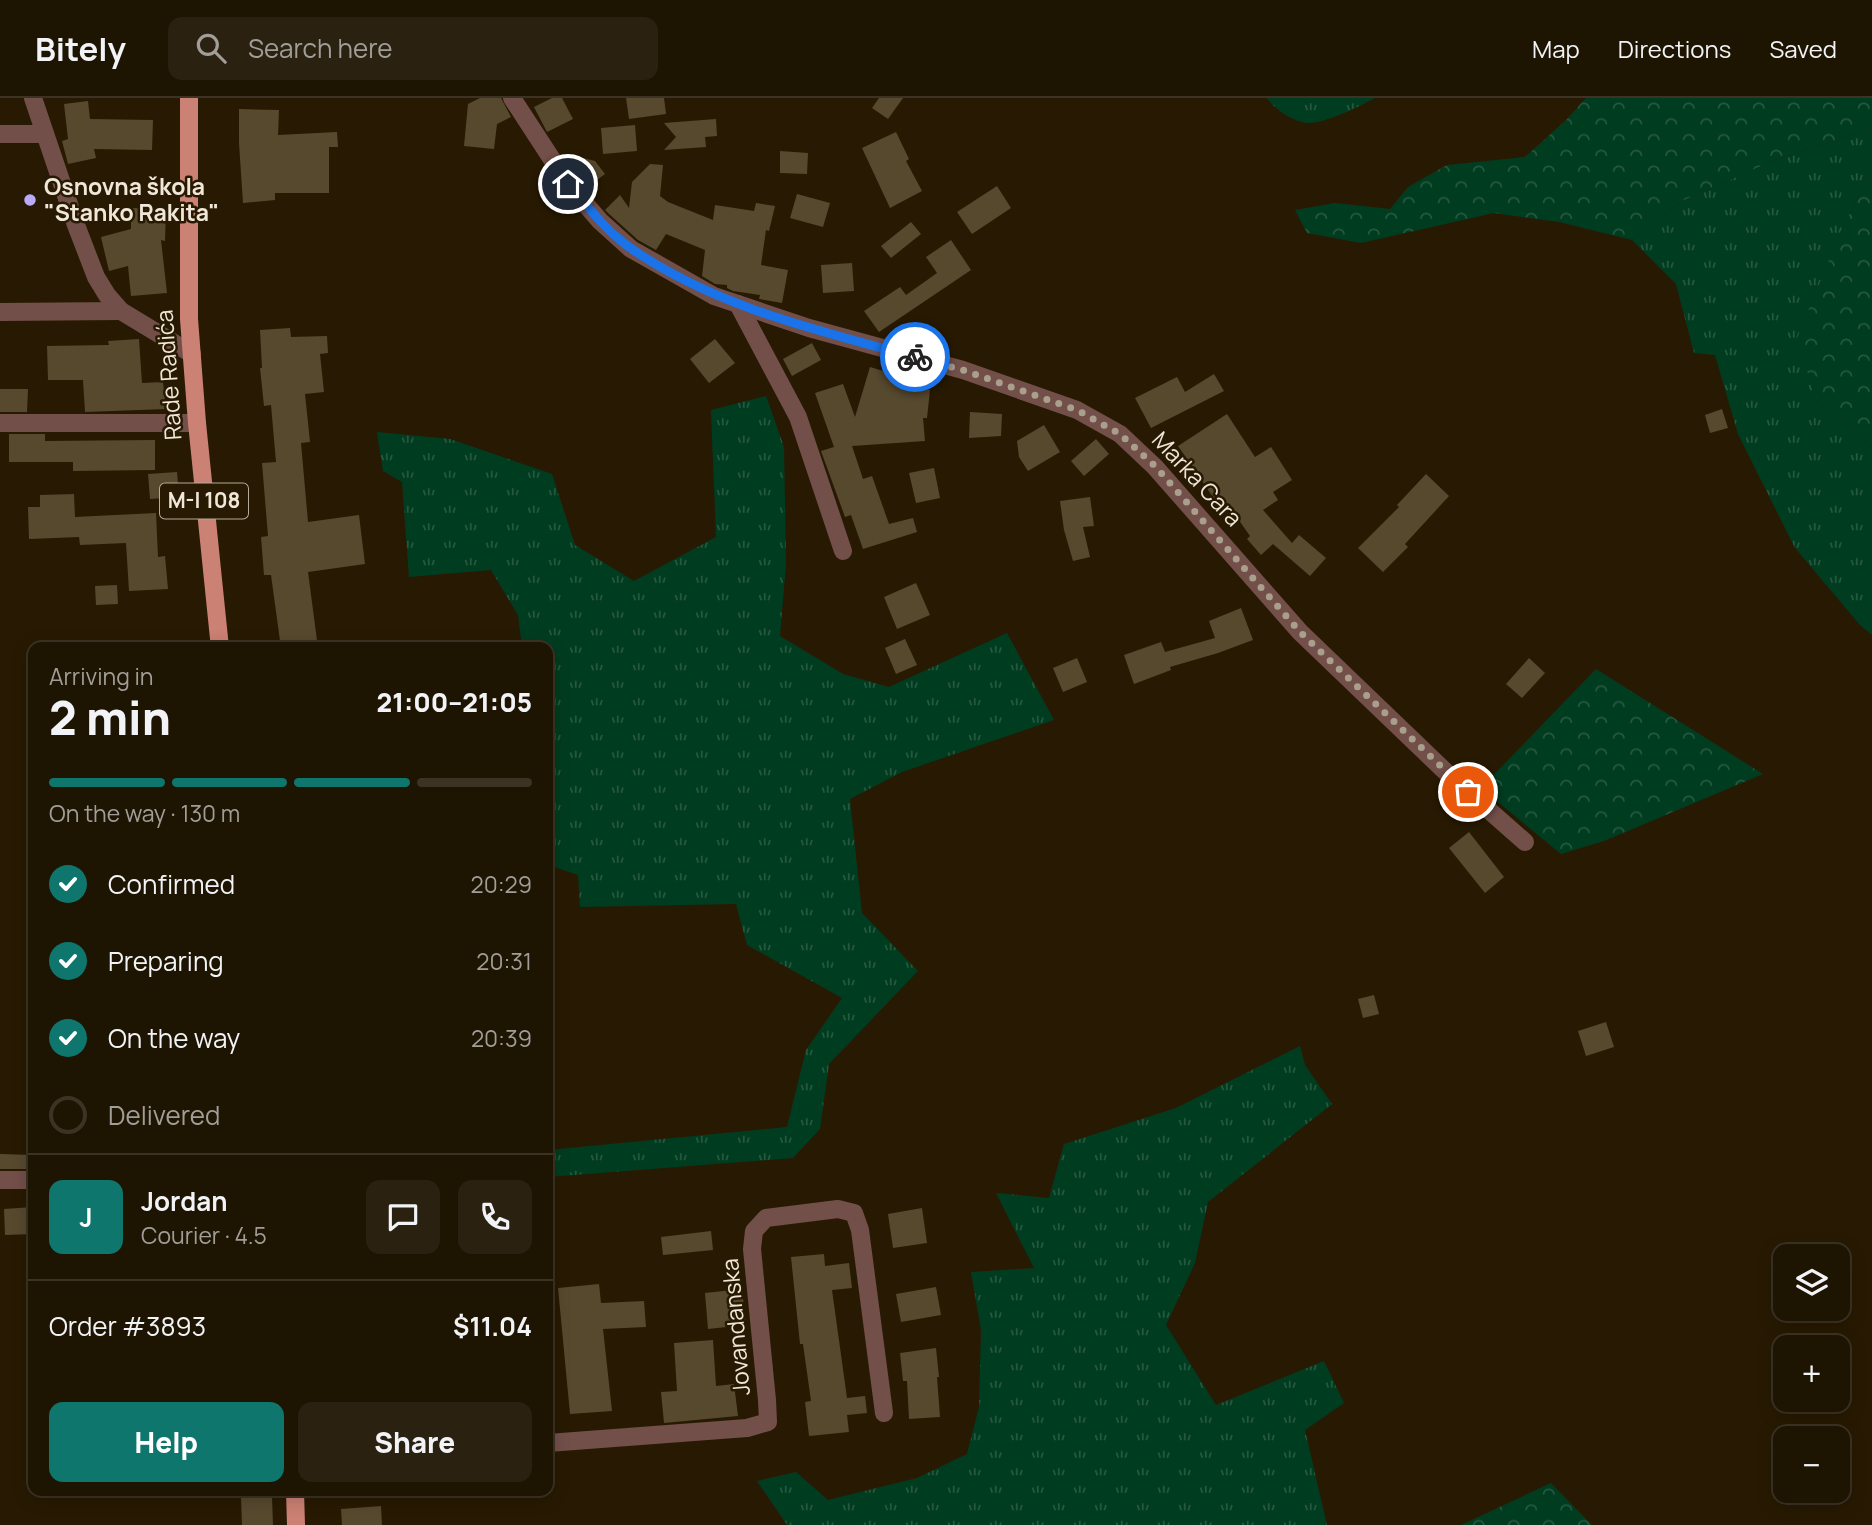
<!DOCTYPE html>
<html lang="en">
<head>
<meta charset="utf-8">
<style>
  :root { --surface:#1e1402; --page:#2b2111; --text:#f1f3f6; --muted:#a19e99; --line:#3c3324; --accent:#0f766e }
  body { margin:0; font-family:Manrope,sans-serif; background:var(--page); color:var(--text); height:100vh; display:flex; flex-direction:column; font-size:26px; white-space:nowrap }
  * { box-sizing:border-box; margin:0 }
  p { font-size:23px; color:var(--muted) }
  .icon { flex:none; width:38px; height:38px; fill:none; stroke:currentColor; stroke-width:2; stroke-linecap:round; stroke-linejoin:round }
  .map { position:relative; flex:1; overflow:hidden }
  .sheet { position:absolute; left:28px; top:544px; width:525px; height:854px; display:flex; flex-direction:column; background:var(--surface); border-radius:14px; box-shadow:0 4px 18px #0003,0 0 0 2px var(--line) }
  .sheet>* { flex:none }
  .tools { position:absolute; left:1773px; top:1146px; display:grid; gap:14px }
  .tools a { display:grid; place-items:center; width:77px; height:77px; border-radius:14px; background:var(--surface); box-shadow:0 4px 18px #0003,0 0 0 2px var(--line); font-size:35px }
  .pin { position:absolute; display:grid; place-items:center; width:60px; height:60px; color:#fff; margin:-30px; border:4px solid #fff; border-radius:50%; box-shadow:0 2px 7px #0007 }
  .courier { position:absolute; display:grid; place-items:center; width:70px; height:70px; margin:-35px; border:5px solid #1a73e8; border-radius:50%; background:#fff; color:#222; box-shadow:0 2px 9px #0007 }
  .overview em { font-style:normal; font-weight:800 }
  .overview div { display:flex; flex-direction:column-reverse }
  .overview { display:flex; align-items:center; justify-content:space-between; height:119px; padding:0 21px }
  h1 { font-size:46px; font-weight:800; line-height:52px }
  .bar { display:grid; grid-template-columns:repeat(4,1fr); gap:10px 7px; align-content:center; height:84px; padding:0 21px }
  .bar i { height:9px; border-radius:5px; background:var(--line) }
  .bar .on { background:var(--accent) }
  .bar p { grid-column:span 4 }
  .line { display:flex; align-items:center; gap:18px; padding:0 21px; border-top:2px solid var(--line) }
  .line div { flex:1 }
  .round { display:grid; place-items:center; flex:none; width:74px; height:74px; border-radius:14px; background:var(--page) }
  ol { padding:0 21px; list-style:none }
  li { display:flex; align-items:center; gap:21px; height:77px }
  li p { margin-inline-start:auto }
  li .icon { padding:7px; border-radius:50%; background:var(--accent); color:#fff; stroke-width:4 }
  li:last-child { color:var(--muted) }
  li i { width:38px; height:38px; border:4px solid var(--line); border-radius:50% }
  .cta { display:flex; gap:14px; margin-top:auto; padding:14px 21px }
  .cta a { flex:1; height:80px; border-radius:14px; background:var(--accent); color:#fff; font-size:28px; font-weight:800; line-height:80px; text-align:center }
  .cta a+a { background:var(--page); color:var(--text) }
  header { display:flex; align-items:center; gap:42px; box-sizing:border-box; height:98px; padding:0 35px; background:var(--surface); border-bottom:2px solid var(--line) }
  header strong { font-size:33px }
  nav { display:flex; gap:38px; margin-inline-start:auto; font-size:24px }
  .search { width:490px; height:63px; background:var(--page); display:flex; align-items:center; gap:18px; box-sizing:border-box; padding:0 24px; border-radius:14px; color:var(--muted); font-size:26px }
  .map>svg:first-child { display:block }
  .grass { fill:url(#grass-tufts) }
  .forest { fill:url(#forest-crowns) }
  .building { fill:#57492e }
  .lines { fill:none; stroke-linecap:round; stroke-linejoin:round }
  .minor { stroke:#734f49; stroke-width:18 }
  .major { stroke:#cb8174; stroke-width:18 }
  .done { stroke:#aa9f8d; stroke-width:7; stroke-dasharray:0 12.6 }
  .route { stroke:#1a73e8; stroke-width:9 }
  .poi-dot { fill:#b9abf7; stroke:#281a02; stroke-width:2.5 }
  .labels { text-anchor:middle; stroke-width:5; stroke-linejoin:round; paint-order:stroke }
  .shield { fill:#281a02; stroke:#b4aa98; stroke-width:2 }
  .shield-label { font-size:21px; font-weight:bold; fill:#f0e7d8 }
  .poi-label { font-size:23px; font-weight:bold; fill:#f0e7d8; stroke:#281a02; text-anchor:start }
  .street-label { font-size:23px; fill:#f0e7d8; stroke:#281a02 }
</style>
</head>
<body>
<header>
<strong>Bitely</strong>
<div class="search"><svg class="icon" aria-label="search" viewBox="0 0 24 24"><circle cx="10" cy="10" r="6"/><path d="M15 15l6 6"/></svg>Search here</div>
<nav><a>Map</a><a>Directions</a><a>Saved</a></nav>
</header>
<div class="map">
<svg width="1872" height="1427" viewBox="0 0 1872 1427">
  <defs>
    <pattern id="grass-tufts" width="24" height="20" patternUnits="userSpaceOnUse" patternTransform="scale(1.75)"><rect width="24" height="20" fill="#003c20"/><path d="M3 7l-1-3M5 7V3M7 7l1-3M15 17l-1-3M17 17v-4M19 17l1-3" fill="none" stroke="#265840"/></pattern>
    <pattern id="forest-crowns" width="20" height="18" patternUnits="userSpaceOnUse" patternTransform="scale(1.75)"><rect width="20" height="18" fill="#003c20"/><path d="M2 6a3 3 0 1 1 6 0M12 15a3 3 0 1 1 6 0" fill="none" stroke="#265840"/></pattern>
  </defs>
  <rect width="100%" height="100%" fill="#281a02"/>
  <!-- grass -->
  <g class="grass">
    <path d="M1267 0H1375C1361 8 1323 26 1308 25 1293 24 1274 11 1267 0Z"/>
    <polygon points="1872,31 1872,70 1840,135 1816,302 1872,349 1872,537 1860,527 1795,450 1738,336 1715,257 1694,255 1676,186 1632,142 1682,103 1777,61"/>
    <polygon points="766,298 784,349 786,465 780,538 843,576 889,589 1007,535 1054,622 902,674 850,701 862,815 918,873 829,966 820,1031 793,1060 548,1079 548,1052 787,1029 806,952 842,900 747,847 736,806 580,809 578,777 548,767 548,550 522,549 518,517 491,472 409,479 402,384 383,373 377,334 450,341 552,376 575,447 634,483 716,439 711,312"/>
    <polygon points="1300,948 1305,967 1332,1006 1208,1104 1195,1165 1166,1227 1216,1307 1324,1263 1344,1305 1305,1332 1327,1427 787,1427 757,1383 796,1374 828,1402 917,1380 967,1356 979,1309 981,1232 971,1174 1034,1170 996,1095 1049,1100 1064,1046 1176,1010"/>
  </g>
  <!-- forest -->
  <g class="forest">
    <polygon points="1586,0 1872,0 1872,31 1777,61 1682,103 1632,142 1559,124 1494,115 1361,145 1307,135 1295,112 1335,105 1390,111 1408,89 1447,67 1525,59 1566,22"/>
    <polygon points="1872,70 1872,349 1816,302 1797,240 1840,135"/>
    <polygon points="1596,571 1763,676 1604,743 1561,756 1481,690"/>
    <polygon points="1551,1385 1592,1427 1461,1427"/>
  </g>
  <!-- building -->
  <g class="building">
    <polygon points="480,0 501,0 511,19 497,26 494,51 464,48 468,6"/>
    <polygon points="552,0 562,0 573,21 547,34 534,9"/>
    <polygon points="626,0 664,0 666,16 629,21"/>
    <polygon points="879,0 903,0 888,21 872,10"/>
    <polygon points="88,3 90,21 153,22 152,52 94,51 96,60 68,66 62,43 68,41 64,6"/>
    <polygon points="239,11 279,12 278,37 337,34 338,49 329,49 329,95 275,95 275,102 243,105 239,45"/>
    <polygon points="716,21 717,38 705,39 706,49 664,52 676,39 664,25"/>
    <polygon points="635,27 637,53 603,56 601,30"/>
    <polygon points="896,34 909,61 906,63 922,93 890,110 862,50"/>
    <polygon points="780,53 808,55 807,76 780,75"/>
    <polygon points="579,59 595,63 605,76 586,90 569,67"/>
    <polygon points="650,66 663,67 660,98 668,104 713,122 715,107 754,113 756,105 775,108 769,133 766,132 761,167 788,172 782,205 759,201 760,197 733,193 727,190 727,187 715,186 702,178 705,152 666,136 656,152 638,142 608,115 605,112 620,97 629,110 632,84"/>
    <polygon points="997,88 1011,110 972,136 957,114"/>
    <polygon points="797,96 830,105 823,129 790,120"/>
    <polygon points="131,110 166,111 165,143 161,142 167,195 131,198 128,168 109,173 101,139 131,131"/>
    <polygon points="911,124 921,136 891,160 881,148"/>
    <polygon points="951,142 971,172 879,234 864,213 900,189 906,197 937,175 926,159"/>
    <polygon points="852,165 854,193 823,195 821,167"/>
    <polygon points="290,230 291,239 327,238 328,255 320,256 324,294 305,296 310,344 301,345 308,424 359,417 365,466 308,474 318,550 281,550 271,477 264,477 261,439 268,438 262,365 276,364 271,307 264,308 260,270 262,270 260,232"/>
    <polygon points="139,241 142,285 163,284 166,311 85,314 83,282 48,282 47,248 109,247 108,243"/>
    <polygon points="715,241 735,265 709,285 690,261"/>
    <polygon points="812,245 821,262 792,278 783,261"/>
    <polygon points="870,269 900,278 899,289 930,292 927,320 923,320 925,343 852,348 863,381 872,378 889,426 913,420 917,434 863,451 851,417 845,419 821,353 834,349 815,295 843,286 855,319"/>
    <polygon points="1214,276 1224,293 1151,330 1135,300 1177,279 1185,294"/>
    <polygon points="0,291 28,291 27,314 0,314"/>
    <polygon points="1722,311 1728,330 1710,335 1705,317"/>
    <polygon points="970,314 1002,316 1001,338 969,340"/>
    <polygon points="1227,316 1255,359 1271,349 1292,382 1273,394 1278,402 1263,412 1292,445 1299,437 1326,460 1310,478 1273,446 1261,457 1247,441 1250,438 1226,404 1219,408 1178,348"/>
    <polygon points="1044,327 1060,354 1028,373 1019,359 1017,343"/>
    <polygon points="9,336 45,336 45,343 155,342 155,372 73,373 73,364 9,364"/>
    <polygon points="1096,341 1109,356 1084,378 1071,363"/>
    <polygon points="934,370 940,400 916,405 909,375"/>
    <polygon points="177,374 179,399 150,401 148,376"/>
    <polygon points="1426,376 1449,398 1405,446 1408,449 1383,474 1358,450 1399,409 1397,407"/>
    <polygon points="74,396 75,419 156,415 158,459 165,458 168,491 129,493 126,445 80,447 79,439 29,441 28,409 40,409 40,397"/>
    <polygon points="1090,399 1094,428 1083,429 1090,459 1073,463 1064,432 1060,403"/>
    <polygon points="916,485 930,517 897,531 884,499"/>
    <polygon points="117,487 118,506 96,507 95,488"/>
    <polygon points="1241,510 1253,542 1218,555 1170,569 1171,572 1134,586 1124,557 1161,544 1165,554 1215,540 1209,523"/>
    <polygon points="905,541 917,567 896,576 885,550"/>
    <polygon points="1077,560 1087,584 1063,594 1053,570"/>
    <polygon points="1529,560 1545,575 1522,600 1506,586"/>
    <polygon points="1469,734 1504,779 1485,795 1449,750"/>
    <polygon points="1374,897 1379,916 1363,920 1358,901"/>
    <polygon points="1606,924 1614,949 1586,958 1578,933"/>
    <polygon points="0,1056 33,1057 33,1071 0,1071"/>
    <polygon points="33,1109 33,1136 5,1137 4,1111"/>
    <polygon points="922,1110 927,1145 893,1150 888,1116"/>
    <polygon points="711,1133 713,1152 663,1157 661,1139"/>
    <polygon points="824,1156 825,1168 849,1165 852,1190 832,1192 847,1300 865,1298 867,1315 847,1317 849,1334 809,1338 805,1304 811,1303 803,1246 800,1246 791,1159"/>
    <polygon points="599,1186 601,1205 644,1203 646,1229 603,1231 612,1313 570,1316 558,1190"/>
    <polygon points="936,1189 941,1217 901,1224 896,1196"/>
    <polygon points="742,1191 746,1227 708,1231 705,1195"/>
    <polygon points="713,1242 716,1288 734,1286 738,1318 664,1325 661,1294 677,1293 674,1245"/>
    <polygon points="936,1250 939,1279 937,1279 940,1319 909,1321 907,1283 903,1283 900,1255"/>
    <polygon points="272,1399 273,1427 242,1427 241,1400"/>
    <polygon points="381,1408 382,1427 342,1427 341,1411"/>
  </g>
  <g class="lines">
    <!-- minor -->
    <g class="minor">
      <polyline points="33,0 76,127 96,179 107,197 121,213 192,256"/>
      <polyline points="512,0 568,86 600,123 631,151 714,198 809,230 963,272 1077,312 1120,336 1155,369 1300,534 1449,677 1525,744"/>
      <polyline points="0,36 45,36"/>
      <polyline points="738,206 798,319 843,453"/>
      <polyline points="0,214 121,213"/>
      <polyline points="0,325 197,325"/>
      <polyline points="0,1082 33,1082"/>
      <polyline points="548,1345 747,1330 768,1324 767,1302 752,1151 754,1133 766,1120 838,1111 854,1115 860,1132 884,1315"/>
    </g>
    <!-- major -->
    <g class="major">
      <polyline points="189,0 189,221 197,325 220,550"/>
      <polyline points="295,1393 296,1427"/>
    </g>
  </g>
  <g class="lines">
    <!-- done -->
    <polyline class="done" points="915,259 963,272 1077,312 1120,336 1156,369 1300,534 1468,694"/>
    <!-- route -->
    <path class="route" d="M568 86C588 109 607 134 632 151 716 209 817 232 915 259"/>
  </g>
  <!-- markers -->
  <circle class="poi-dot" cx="30" cy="102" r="7"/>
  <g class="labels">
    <!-- shield labels -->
    <rect class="shield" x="160" y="385.5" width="88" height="35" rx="5"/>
    <g class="shield-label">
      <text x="204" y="410">M-I 108</text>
    </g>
    <!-- poi labels -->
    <g class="poi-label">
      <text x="44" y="97">Osnovna škola<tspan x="44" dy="26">"Stanko Rakita"</tspan></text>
    </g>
    <!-- street labels -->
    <g class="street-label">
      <text transform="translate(169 277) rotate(-94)" y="8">Rade Radića</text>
      <text transform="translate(1197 381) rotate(47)" y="8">Marka Cara</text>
      <text transform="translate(736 1229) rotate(-95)" y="8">Jovandanska</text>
    </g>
  </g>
</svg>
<div class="tools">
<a><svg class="icon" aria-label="layers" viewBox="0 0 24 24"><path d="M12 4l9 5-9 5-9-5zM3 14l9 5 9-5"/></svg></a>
<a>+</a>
<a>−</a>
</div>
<div class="pin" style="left:1468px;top:694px;background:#ea580c"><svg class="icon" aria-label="bag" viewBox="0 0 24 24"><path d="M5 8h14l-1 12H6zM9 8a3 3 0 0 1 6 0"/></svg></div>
<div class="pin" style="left:568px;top:86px;background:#1f2937"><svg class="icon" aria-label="home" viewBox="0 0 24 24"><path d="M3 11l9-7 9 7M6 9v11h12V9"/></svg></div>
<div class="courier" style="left:915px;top:259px"><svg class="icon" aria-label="bike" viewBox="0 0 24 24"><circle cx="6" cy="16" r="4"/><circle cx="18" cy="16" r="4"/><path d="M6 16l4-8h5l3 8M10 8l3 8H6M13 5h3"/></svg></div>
<section class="sheet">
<div class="overview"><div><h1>2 min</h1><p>Arriving in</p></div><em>21:00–21:05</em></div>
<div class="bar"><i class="on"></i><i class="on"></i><i class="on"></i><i></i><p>On the way · 130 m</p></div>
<ol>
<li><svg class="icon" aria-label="check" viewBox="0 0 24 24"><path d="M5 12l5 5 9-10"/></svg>Confirmed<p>20:29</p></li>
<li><svg class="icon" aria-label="check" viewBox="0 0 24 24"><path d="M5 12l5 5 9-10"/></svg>Preparing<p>20:31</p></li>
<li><svg class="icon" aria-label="check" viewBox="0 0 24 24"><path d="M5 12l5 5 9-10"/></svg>On the way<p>20:39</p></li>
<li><i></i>Delivered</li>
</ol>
<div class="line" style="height:126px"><b class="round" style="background:var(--accent);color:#fff">J</b><div><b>Jordan</b><p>Courier · 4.5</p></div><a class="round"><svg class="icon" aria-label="chat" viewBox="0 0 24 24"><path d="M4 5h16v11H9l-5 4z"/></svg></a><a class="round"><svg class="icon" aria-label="phone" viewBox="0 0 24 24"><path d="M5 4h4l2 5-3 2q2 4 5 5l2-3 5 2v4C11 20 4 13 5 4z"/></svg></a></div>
<div class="line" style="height:91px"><div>Order #3893</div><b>$11.04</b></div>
<div class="cta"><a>Help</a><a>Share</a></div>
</section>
</div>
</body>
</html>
